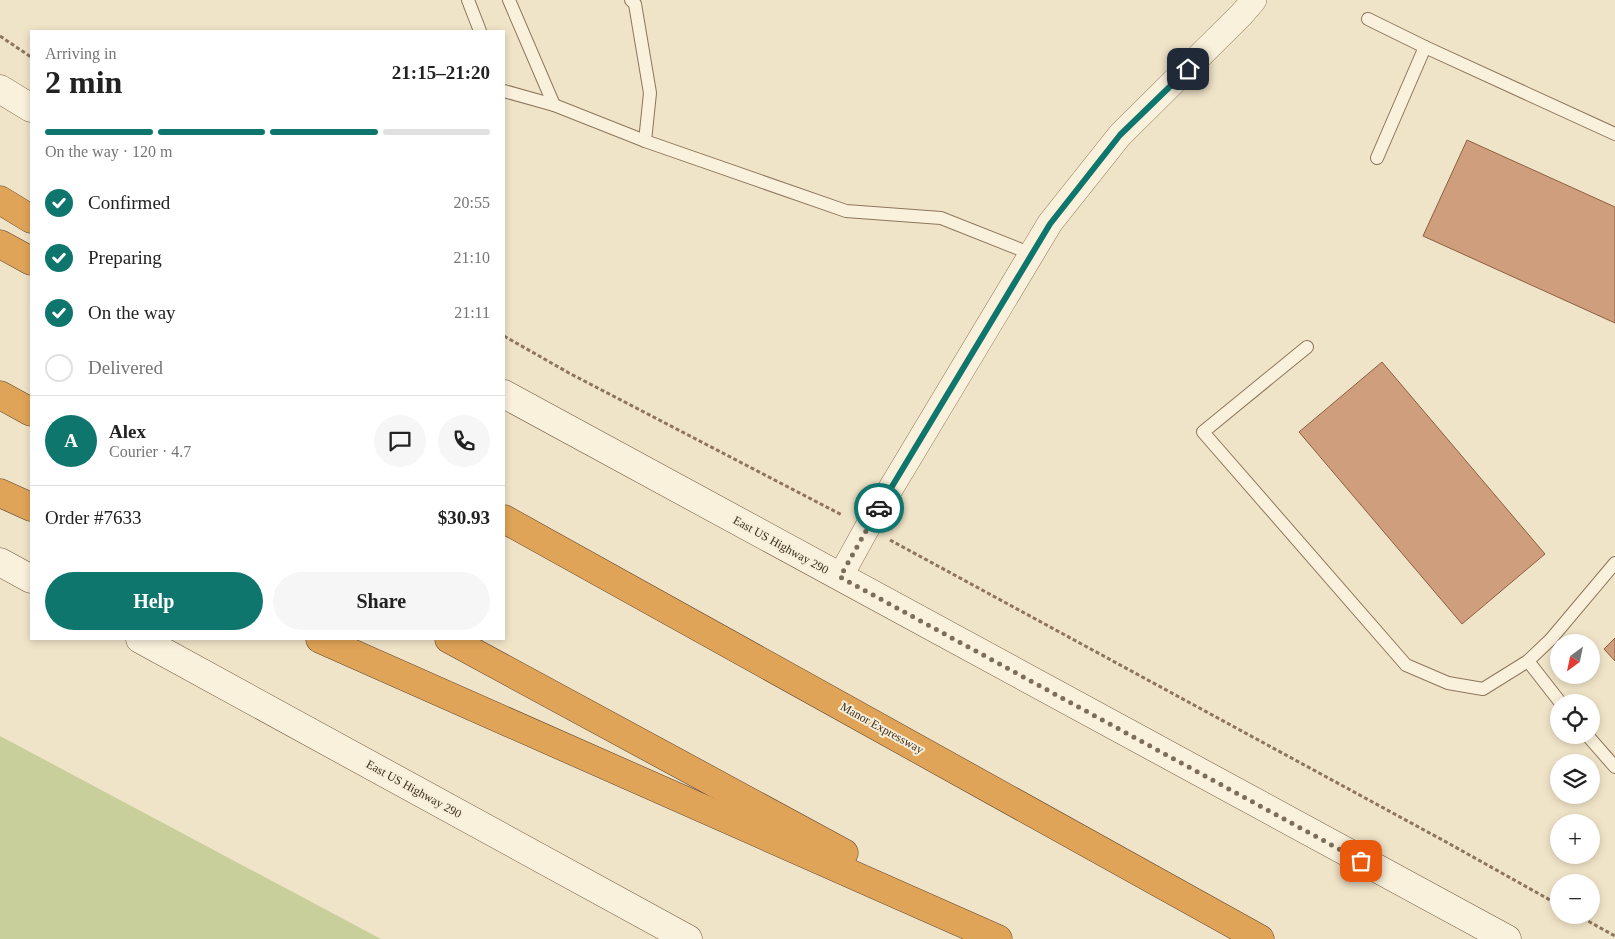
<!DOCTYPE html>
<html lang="en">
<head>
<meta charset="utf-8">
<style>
  :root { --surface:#fff; --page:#f6f6f6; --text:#222; --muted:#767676; --line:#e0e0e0; --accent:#0f766e }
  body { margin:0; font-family:"Times New Roman",serif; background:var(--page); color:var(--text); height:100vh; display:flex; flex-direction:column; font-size:19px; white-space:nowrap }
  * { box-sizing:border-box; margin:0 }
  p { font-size:16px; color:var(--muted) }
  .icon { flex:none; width:28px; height:28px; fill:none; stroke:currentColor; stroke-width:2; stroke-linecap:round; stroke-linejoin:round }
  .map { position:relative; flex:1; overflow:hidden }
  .panel { position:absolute; left:30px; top:30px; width:475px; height:610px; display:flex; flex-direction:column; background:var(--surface); border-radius:0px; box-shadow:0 2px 8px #0003 }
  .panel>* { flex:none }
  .needle { width:32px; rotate:213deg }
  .tools { position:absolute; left:1550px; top:634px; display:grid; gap:10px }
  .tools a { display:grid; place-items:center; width:50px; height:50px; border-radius:50%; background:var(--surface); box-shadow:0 2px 8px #0003; font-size:25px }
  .pin { position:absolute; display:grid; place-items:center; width:42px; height:42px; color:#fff; margin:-21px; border-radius:10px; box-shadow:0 2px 8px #0006 }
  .courier { position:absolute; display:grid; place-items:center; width:50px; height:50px; margin:-25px; border:4px solid #0f766e; border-radius:50%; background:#fff; color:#222; box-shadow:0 1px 6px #0007 }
  .headline em { font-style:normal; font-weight:700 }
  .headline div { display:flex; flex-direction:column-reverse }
  .headline { display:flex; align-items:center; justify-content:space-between; height:85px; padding:0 15px }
  h1 { font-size:32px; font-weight:700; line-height:38px }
  .bar { display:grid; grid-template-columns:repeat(4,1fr); gap:8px 5px; align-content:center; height:60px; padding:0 15px }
  .bar i { height:6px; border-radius:4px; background:var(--line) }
  .bar .current { background:var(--accent) }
  .bar p { grid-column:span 4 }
  .line { display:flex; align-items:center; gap:12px; padding:0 15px; border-top:1px solid var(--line) }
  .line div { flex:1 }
  .round { display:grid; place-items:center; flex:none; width:52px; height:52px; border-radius:26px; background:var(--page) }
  ol { padding:0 15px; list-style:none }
  li { display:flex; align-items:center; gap:15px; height:55px }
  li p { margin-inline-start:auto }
  li .icon { padding:5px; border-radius:50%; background:var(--accent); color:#fff; stroke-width:4 }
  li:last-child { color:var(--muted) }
  li i { width:28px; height:28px; border:2px solid var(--line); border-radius:50% }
  .cta { display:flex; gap:10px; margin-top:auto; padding:10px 15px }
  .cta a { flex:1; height:58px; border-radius:30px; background:var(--accent); color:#fff; font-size:20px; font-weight:700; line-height:58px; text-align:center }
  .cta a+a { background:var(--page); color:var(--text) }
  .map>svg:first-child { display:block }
  .green { fill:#c9cf9b }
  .building { fill:#cf9f7d; stroke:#8d5f41 }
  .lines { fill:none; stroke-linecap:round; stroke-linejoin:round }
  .lane-casing { stroke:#8d765c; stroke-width:14 }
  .street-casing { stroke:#8d765c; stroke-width:26 }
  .secondary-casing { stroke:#6f573f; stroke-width:29 }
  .highway-casing { stroke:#5b4430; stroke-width:29 }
  .path { stroke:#8d765c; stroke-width:3; stroke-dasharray:4 2.5; stroke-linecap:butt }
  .lane { stroke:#faf1dc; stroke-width:12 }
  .street { stroke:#faf1dc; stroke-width:25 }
  .secondary { stroke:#faf1dc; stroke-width:28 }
  .highway { stroke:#e0a458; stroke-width:28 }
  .done { stroke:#7c6e5b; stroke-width:5; stroke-dasharray:0 9 }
  .route { stroke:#0f766e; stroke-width:6 }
  .labels { text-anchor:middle; stroke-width:4; stroke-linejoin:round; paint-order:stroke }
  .street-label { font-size:12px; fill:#3d2e20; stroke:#f7eed8 }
</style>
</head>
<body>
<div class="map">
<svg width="1615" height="939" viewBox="0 0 1615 939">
  <rect width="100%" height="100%" fill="#f0e4c8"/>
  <!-- green -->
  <polygon class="green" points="0,736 381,939 0,939"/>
  <!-- building -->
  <g class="building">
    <polygon points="1467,140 1615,207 1615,323 1423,236"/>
    <polygon points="1382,362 1545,554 1462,624 1299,432"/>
    <polygon points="1615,638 1615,661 1604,649"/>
  </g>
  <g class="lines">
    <!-- lane casing -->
    <g class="lane-casing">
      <g id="lane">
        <polyline points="468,0 480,31"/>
        <polyline points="509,0 554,105"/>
        <polyline points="631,0 635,4 650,93 645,141"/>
        <polyline points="1368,19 1425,47"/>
        <polyline points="504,91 554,105 645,141 846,211 941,218 1032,254"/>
        <polyline points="1377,158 1425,47 1615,134"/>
        <polyline points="1307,347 1203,432 1406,665 1448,683 1483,689 1528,661 1551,639 1615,563"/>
        <polyline points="1528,661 1560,702"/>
        <polyline points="1587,735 1615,767"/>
      </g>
    </g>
    <!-- street casing -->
    <g class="street-casing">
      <polyline id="street" points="840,577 867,528 1050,223 1120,135 1241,15 1254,0"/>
    </g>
    <!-- secondary casing -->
    <g class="secondary-casing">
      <g id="secondary">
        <polyline points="0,89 31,108"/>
        <polyline points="504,394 1507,939"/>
        <polyline points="0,562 31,579"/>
        <polyline points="140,639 688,939"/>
      </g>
    </g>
    <!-- highway casing -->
    <g class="highway-casing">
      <g id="highway">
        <polyline points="0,200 31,219"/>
        <polyline points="0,244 31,261"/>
        <polyline points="0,395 31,412"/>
        <polyline points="0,493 31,507"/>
        <polyline points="504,519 1260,939"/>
        <polyline points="320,639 998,939"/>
        <polyline points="449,639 844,853"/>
      </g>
    </g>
    <!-- path -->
    <g class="path">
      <polyline points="0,36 31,57"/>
      <polyline points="504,336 569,373 842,515"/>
      <polyline points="890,540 1448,843 1559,905"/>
      <polyline points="1577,915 1615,936"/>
    </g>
    <!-- lane -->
    <use href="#lane" class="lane"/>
    <!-- street -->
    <use href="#street" class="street"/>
    <!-- secondary -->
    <use href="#secondary" class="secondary"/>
    <!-- highway -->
    <use href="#highway" class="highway"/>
  </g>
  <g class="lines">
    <!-- done -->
    <polyline class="done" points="879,508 840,577 1361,861"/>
    <!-- route -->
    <polyline class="route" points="879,508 1050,224 1120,135 1188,69"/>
  </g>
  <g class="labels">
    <!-- street labels -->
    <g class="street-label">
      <text transform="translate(781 545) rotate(29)" y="4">East US Highway 290</text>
      <text transform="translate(882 728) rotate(29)" y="4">Manor Expressway</text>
      <text transform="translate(414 789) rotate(29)" y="4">East US Highway 290</text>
    </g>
  </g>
</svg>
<div class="tools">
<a><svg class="needle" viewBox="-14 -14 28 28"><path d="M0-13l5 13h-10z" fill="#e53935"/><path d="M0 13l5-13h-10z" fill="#767676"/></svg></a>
<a><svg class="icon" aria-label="locate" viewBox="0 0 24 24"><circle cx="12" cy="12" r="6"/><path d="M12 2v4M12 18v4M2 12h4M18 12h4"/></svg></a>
<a><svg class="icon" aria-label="layers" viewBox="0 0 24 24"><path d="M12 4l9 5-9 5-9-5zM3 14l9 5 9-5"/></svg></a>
<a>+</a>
<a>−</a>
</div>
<div class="pin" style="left:1361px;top:861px;background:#ea580c"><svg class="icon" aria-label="bag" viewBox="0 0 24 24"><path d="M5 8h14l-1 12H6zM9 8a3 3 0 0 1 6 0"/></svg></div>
<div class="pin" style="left:1188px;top:69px;background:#1f2937"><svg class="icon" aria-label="home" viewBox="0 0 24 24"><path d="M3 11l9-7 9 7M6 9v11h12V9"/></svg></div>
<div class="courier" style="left:879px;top:508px"><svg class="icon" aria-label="car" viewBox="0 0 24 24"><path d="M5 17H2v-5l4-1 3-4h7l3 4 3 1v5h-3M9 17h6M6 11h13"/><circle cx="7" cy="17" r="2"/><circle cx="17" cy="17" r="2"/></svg></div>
<section class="panel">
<div class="headline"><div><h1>2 min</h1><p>Arriving in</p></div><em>21:15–21:20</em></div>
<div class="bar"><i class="current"></i><i class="current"></i><i class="current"></i><i></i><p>On the way · 120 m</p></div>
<ol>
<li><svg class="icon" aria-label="check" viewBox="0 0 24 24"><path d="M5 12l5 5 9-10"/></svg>Confirmed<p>20:55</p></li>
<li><svg class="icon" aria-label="check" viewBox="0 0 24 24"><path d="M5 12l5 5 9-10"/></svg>Preparing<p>21:10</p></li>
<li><svg class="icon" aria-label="check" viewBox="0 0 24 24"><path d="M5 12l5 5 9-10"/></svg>On the way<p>21:11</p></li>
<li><i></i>Delivered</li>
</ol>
<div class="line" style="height:90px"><b class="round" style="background:var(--accent);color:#fff">A</b><div><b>Alex</b><p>Courier · 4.7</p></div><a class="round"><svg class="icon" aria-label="chat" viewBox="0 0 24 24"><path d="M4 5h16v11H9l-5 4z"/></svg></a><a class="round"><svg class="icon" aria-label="phone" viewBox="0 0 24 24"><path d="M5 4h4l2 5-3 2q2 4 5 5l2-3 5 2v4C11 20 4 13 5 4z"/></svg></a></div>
<div class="line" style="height:65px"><div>Order #7633</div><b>$30.93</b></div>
<div class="cta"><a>Help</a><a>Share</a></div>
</section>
</div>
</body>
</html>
